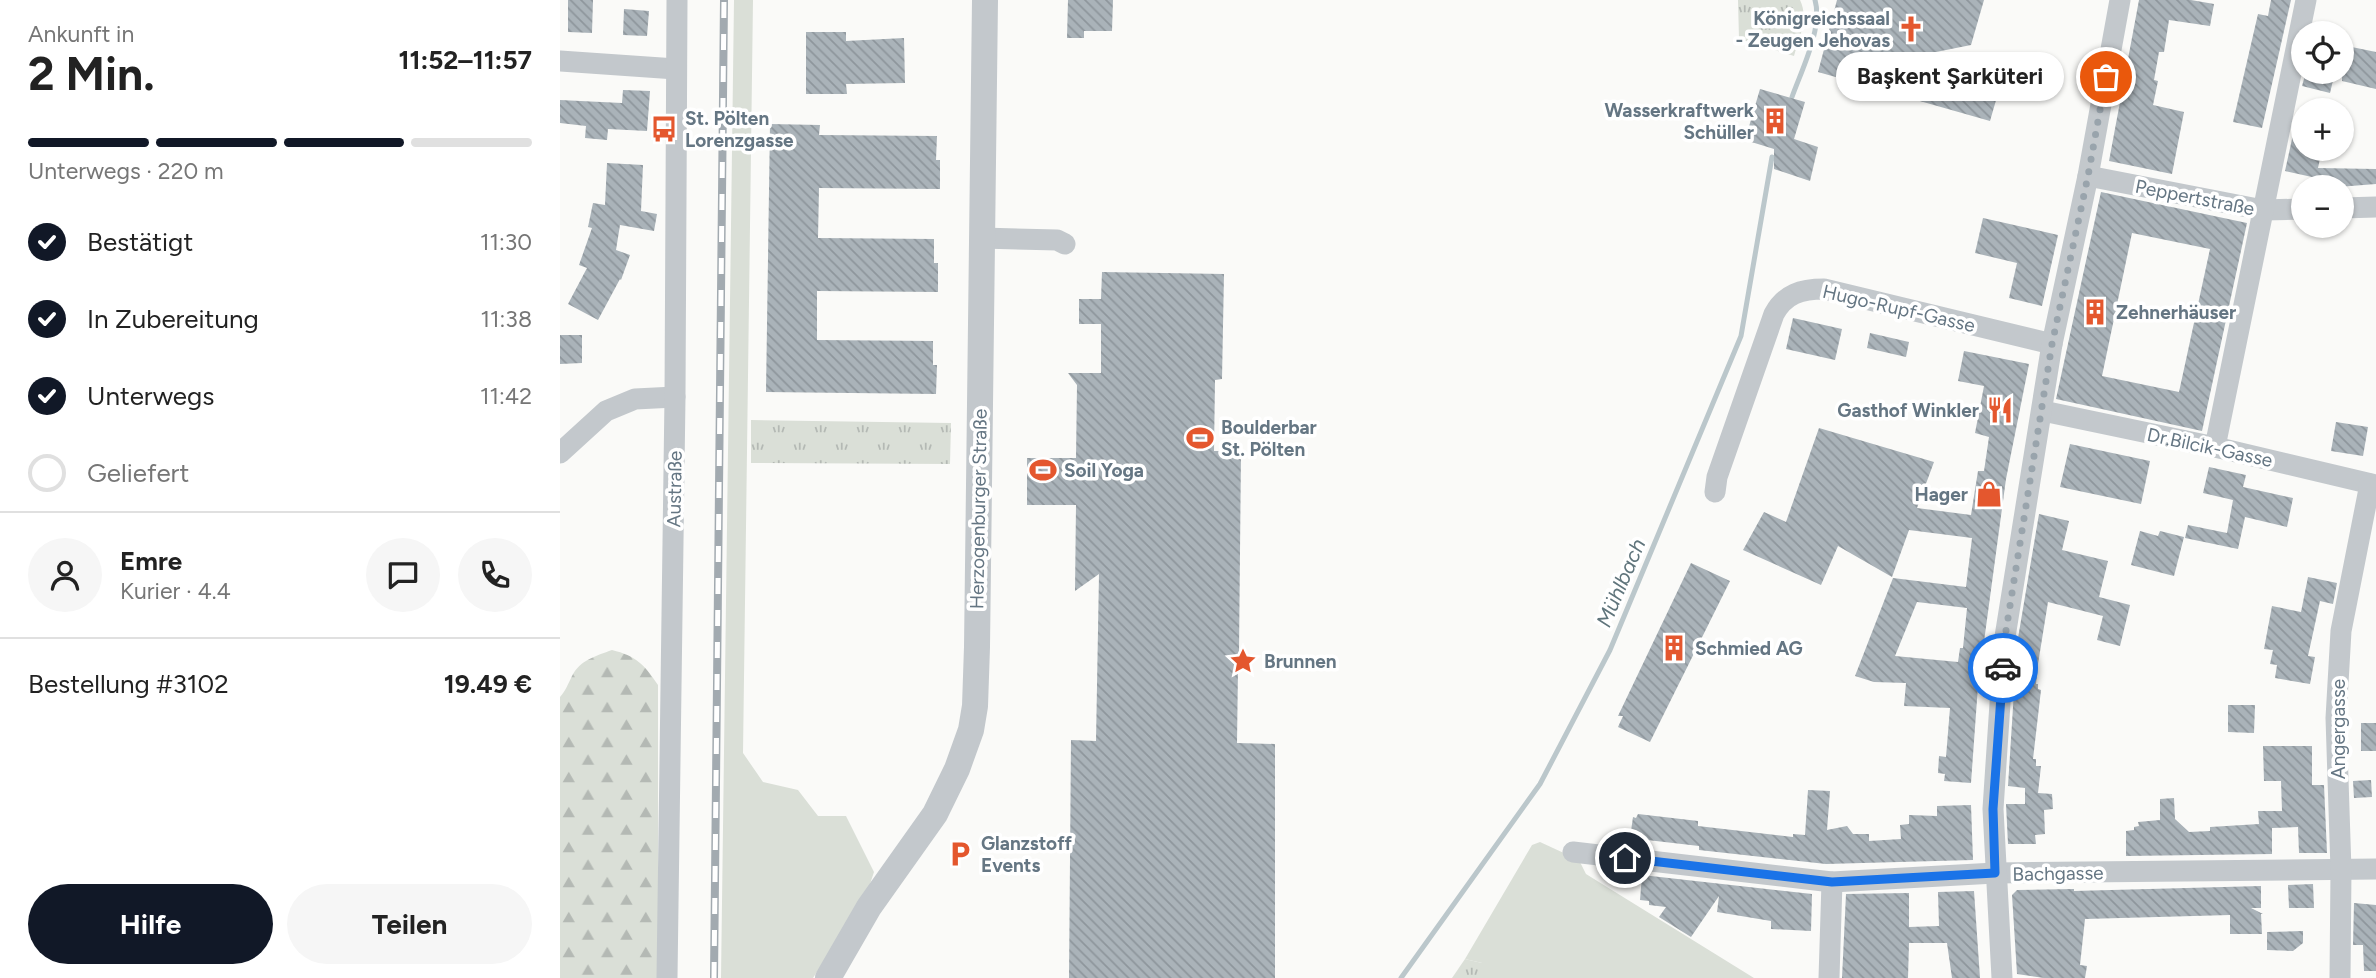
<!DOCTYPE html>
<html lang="de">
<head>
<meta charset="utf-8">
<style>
  :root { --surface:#fff; --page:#f6f6f6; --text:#222; --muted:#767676; --line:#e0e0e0; --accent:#111827 }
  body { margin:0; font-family:Figtree,sans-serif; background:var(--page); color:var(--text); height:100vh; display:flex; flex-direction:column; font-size:26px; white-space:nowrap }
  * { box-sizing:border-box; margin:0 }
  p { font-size:23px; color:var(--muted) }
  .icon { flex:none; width:38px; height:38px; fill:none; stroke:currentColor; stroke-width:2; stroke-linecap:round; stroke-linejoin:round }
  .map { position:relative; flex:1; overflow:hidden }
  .side { display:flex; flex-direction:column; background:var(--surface); width:560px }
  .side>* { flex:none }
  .buttons { position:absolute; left:1731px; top:21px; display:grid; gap:14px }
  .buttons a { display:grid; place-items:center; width:63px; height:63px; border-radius:50%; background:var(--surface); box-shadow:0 2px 5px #0004; font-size:35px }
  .pin { position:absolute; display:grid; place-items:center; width:60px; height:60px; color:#fff; margin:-30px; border:4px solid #fff; border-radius:50%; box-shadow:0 2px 7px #0007 }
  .courier { position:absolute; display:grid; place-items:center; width:70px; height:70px; margin:-35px; border:5px solid #1a73e8; border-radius:50%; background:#fff; color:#222; box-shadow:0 2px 9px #0007 }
  .bubble { position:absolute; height:49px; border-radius:24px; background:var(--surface); box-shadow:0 2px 5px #0004; font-size:23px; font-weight:700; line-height:49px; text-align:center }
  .overview em { font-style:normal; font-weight:700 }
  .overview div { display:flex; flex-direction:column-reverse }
  .overview { display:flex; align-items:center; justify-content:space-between; height:119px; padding:0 28px }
  h1 { font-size:46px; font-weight:700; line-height:52px }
  .bar { display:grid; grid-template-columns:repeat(4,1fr); gap:10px 7px; align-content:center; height:84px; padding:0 28px }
  .bar i { height:9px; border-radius:5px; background:var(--line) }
  .bar .active { background:var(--accent) }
  .bar p { grid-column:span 4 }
  .line { display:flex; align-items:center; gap:18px; padding:0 28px; border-top:2px solid var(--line) }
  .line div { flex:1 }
  .round { display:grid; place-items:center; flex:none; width:74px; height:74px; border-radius:37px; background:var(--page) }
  ol { padding:0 28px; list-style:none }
  li { display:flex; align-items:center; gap:21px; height:77px }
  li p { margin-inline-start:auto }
  li .icon { padding:7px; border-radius:50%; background:var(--accent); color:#fff; stroke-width:4 }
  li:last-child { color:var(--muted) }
  li i { width:38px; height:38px; border:4px solid var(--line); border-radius:50% }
  .cta { display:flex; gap:14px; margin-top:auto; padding:14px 28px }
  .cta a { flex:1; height:80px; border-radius:42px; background:var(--accent); color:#fff; font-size:28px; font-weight:700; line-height:80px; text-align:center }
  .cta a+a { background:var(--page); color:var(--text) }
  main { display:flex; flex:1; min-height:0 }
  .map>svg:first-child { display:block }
  .green { fill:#dadfd7 }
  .forest { fill:url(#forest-firs) }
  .park { fill:url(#park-tufts) }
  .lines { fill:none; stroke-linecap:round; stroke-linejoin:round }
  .stream { stroke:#bbc7cb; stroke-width:5 }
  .building { fill:url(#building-back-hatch); fill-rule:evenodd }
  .minor { stroke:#c3c8cc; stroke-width:21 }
  .tertiary { stroke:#c3c8cc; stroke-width:26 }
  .rail-casing { stroke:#a2aab0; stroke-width:8 }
  .rail { stroke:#fff; stroke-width:5; stroke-dasharray:16; stroke-linecap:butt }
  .done { stroke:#99a4ac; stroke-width:7; stroke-dasharray:0 12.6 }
  .route { stroke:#1a73e8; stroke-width:9 }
  .labels { text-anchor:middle; stroke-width:7; stroke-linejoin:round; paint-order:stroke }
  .poi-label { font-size:19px; font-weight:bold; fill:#657683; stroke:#fff; text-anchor:start }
  .street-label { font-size:19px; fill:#657683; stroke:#fff }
  .water-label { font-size:21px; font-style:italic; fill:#60757c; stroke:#fff }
</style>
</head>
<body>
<main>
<section class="side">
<div class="overview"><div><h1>2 Min.</h1><p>Ankunft in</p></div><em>11:52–11:57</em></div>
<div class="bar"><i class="active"></i><i class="active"></i><i class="active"></i><i></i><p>Unterwegs · 220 m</p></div>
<ol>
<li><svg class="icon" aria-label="check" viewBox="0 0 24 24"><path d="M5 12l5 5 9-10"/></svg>Bestätigt<p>11:30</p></li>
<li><svg class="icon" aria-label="check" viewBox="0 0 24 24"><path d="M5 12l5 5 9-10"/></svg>In Zubereitung<p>11:38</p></li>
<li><svg class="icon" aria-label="check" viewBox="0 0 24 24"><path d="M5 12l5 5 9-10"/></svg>Unterwegs<p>11:42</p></li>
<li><i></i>Geliefert</li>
</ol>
<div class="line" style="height:126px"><a class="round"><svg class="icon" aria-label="person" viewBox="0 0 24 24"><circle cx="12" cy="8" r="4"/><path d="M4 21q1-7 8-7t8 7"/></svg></a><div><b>Emre</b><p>Kurier · 4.4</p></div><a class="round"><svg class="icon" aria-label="chat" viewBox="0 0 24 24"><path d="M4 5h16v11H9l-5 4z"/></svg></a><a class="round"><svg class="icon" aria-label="phone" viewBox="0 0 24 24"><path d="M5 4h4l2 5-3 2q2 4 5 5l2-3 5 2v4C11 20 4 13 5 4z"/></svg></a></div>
<div class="line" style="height:91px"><div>Bestellung #3102</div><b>19.49 €</b></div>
<div class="cta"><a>Hilfe</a><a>Teilen</a></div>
</section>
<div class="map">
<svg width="1816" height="978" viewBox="0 0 1816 978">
  <defs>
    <pattern id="forest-firs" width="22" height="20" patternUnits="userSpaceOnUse" patternTransform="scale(1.75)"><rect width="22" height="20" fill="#dadfd7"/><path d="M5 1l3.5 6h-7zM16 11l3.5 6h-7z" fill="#b4b9b4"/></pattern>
    <pattern id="park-tufts" width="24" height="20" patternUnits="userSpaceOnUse" patternTransform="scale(1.75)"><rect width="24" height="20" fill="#dadfd7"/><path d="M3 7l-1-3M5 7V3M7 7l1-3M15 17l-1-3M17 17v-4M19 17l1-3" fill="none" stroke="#b4b9b4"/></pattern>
    <pattern id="building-back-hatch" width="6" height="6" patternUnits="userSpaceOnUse" patternTransform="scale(1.75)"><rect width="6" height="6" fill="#aab3b9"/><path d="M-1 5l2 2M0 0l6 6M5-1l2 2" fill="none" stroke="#8e969c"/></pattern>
  </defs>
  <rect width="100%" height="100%" fill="#fafaf8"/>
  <!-- green -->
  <g class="green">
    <polygon points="174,0 193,0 183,753 203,782 238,790 258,816 286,816 314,872 307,893 253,978 161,978"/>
    <polygon points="980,842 1019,860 1026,874 1194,978 922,978 922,963 905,959 972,845"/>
  </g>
  <!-- forest -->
  <path class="forest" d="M52 650C76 656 84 664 98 685V978H0V697C6 690 8 684 12 676 20 660 36 656 52 650Z"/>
  <!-- park -->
  <g class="park">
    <path d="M1178 0H1240C1249 18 1239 38 1234 56L1179 39Z"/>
    <polygon points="191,420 391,423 390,464 191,463"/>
    <polygon points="905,959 922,963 922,978 892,978"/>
  </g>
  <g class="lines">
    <!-- stream -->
    <g class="stream">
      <path d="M1232 97C1242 69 1263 28 1255 0"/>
      <polyline points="841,978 980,784 1050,650 1181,336 1212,157"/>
    </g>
  </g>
  <!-- building -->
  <g class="building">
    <polygon points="8,0 33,0 32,33 8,32"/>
    <polygon points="508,0 553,0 552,31 524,31 524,38 507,38"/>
    <polygon points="1277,0 1424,0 1411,45 1351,57 1441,83 1430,121 1258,72"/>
    <polygon points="1579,0 1631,0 1654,4 1650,26 1609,20 1604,52 1599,52 1594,80 1598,81 1593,105 1624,112 1612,174 1549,161"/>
    <polygon points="1711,0 1731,0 1702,128 1673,122 1698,14 1708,16"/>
    <polygon points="64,9 89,11 87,36 63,35"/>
    <polygon points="246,32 286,32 286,41 344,38 345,83 286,84 287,94 246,94"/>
    <polygon points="1782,45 1816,52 1816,89 1782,81"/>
    <polygon points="1746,72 1775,72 1770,93 1742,86"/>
    <polygon points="1200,89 1245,102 1234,139 1258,147 1250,181 1214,169 1214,149 1185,140"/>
    <polygon points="63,90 90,91 87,131 48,129 47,140 25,138 26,126 0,123 0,100 62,103"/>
    <polygon points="1737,116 1743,116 1743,149 1762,149 1758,168 1816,169 1816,184 1778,187 1779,183 1725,171"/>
    <polygon points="210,124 260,125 259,135 377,136 376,160 380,160 380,189 259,188 258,238 374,239 374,263 378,263 378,292 257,291 257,340 373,341 373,365 377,365 376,394 206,392"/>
    <polygon points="47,163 83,165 81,211 97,214 94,231 60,225 56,250 70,255 61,280 60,279 38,320 8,304 27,268 19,265 32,228 28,227 33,203 45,205"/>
    <path d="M1541 192 1687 223 1642 431 1496 399ZM1572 233 1650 249 1619 392 1542 376Z"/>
    <polygon points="1423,218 1498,235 1482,306 1449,298 1457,263 1415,253"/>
    <polygon points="542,272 664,274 662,379 655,380 654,451 681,451 679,653 684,660 678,668 677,743 715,744 715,978 509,978 511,740 536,741 539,574 515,591 516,505 467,505 467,458 516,458 517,385 508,373 541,373 541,324 519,324 519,299 541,299"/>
    <polygon points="1233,318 1282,329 1275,360 1226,349"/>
    <polygon points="1310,333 1349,342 1346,357 1307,348"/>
    <polygon points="0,335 22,335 22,363 0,364"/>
    <path d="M1404 351 1469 364 1446 479 1418 686 1411 783 1384 781 1385 774 1378 773 1379 756 1386 757 1390 708 1344 706 1346 683 1314 682 1295 676 1333 578 1406 587 1412 538 1349 530 1332 577 1278 546 1261 585 1183 550 1204 512 1226 522 1259 428 1374 462 1357 508 1411 515 1418 471H1424L1429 437 1415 433 1424 386 1398 381ZM1357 602 1407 608 1403 648H1400L1398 662 1335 656Z"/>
    <polygon points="1776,422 1808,427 1803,456 1771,451"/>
    <polygon points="1510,444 1590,461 1581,504 1500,487"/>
    <polygon points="1649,467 1686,475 1683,487 1733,498 1727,527 1685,517 1678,549 1625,538 1628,525 1667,533 1673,500 1643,493"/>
    <polygon points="1479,514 1509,521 1502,550 1548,561 1539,597 1570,605 1560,646 1537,640 1543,616 1488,602 1478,664 1476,684 1478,684 1478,689 1481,690 1473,759 1476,759 1476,766 1481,766 1478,793 1492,794 1493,809 1484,810 1485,834 1475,835 1476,844 1448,844 1446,804 1465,804 1465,788 1448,786 1457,644"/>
    <polygon points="1580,531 1598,536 1600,531 1624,537 1614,576 1571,565"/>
    <polygon points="1131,563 1170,581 1090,742 1058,727 1063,716 1058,716"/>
    <polygon points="1748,577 1777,583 1773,604 1760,601 1748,656 1755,657 1750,684 1715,678 1717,665 1710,664 1713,650 1704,649 1712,606 1741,612"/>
    <polygon points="1668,705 1695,705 1694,733 1668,732"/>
    <rect x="1801" y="723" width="15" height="28"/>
    <polygon points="1703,746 1752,746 1752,785 1764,785 1767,853 1739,853 1738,827 1712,828 1712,854 1566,856 1566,831 1574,830 1574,827 1579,826 1578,822 1600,820 1600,799 1614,798 1615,819 1629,832 1650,831 1650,827 1699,824 1698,811 1722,811 1721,781 1704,781"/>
    <polygon points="1811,780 1812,797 1794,798 1793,781"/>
    <polygon points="1248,790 1270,791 1267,830 1287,826 1293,834 1309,834 1309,841 1341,839 1340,825 1349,824 1349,815 1377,816 1377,806 1411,805 1413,860 1266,864 1139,850 1139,846 1070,838 1073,817 1076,818 1078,814 1138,821 1138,826 1233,837 1233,834 1245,835"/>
    <polygon points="1082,875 1252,894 1251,931 1211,929 1211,921 1157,912 1159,896 1131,937 1099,917 1106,907 1089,905 1089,901 1080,900"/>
    <polygon points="1753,884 1754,908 1729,908 1728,885"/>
    <polygon points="1701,886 1701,908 1691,908 1703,914 1701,914 1702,934 1670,934 1670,915 1525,919 1520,965 1527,966 1525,978 1484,978 1457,974 1452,895 1457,890 1514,889 1514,891"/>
    <polygon points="1414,891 1420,978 1392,978 1387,943 1349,943 1348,978 1282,978 1286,894 1349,893 1349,927 1379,926 1378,892"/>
    <polygon points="1794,903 1816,905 1816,971 1804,971 1803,945 1793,945"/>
    <polygon points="1743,931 1743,943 1733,951 1707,950 1707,932"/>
  </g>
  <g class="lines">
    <!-- minor -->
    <g class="minor">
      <polyline points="0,61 116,69"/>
      <polyline points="1528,176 1703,210 1743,209"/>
      <polyline points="1782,208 1816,207"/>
      <polyline points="421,238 497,240 505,244"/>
      <polyline points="1483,411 1655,447 1816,485"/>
      <polyline points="1655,447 1746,0"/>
      <polyline points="0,453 46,411 75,399 115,397"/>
      <path d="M1155 492 1157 477 1214 314C1225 294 1241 289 1264 289L1492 344"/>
      <polyline points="1013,852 1272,882 1435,873 1816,869"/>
      <polyline points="107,978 115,397 117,0"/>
      <polyline points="1269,978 1272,882"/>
      <polyline points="1442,978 1433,809 1444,643 1492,344 1528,176 1560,0"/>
      <polyline points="1780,978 1781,870 1776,718 1781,631 1810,484"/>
    </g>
    <!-- tertiary -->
    <polyline class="tertiary" points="268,978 309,907 375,814 397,769 411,730 415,706 417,647 425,0"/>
    <!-- rail casing -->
    <g class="rail-casing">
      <polyline id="rail" points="154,978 164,0"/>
    </g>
    <!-- rail -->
    <use href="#rail" class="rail"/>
  </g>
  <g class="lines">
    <!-- done -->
    <polyline class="done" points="1443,668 1444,643 1492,344 1528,176 1546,77"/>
    <!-- route -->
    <polyline class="route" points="1065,858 1272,882 1435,873 1433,809 1443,668"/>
  </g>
  <!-- icons -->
  <defs>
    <g id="church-bare" transform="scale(2.1)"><path d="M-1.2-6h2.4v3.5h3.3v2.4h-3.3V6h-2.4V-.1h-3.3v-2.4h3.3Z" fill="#e4572e" stroke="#fff" stroke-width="2.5" paint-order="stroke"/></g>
    <g id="building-bare" transform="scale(2.1)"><path d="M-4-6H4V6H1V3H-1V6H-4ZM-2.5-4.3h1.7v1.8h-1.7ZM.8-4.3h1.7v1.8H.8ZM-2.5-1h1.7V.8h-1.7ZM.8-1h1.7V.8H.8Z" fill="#e4572e" stroke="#fff" stroke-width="2.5" paint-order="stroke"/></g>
    <g id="bus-bare" transform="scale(2.1)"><path d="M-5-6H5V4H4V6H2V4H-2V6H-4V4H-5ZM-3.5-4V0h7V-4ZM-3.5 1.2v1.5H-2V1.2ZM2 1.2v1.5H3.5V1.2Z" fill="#e4572e" stroke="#fff" stroke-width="2.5" paint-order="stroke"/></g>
    <g id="restaurant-bare" transform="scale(2.1)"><path d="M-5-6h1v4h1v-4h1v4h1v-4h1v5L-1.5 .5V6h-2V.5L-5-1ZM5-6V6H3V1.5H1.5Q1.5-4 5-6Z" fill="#e4572e" stroke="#fff" stroke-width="2.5" paint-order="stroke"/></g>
    <g id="stadium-bare" transform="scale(2.1)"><path d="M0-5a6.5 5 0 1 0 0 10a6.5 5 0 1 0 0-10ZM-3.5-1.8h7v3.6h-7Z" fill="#e4572e" stroke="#fff" stroke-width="2.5" paint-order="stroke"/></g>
    <g id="shop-bare" transform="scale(2.1)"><path d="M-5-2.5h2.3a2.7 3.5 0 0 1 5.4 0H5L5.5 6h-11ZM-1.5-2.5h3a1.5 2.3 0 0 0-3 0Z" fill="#e4572e" stroke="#fff" stroke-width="2.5" paint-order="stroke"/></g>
    <g id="sight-bare" transform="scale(2.1)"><path d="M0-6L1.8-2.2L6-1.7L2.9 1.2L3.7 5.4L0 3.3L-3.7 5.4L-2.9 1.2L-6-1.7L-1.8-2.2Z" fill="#e4572e" stroke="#fff" stroke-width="2.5" paint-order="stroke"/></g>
    <g id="parking-bare" transform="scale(2.1)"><path d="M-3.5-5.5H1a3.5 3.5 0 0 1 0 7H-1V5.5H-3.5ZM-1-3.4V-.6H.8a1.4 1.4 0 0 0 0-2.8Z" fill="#e4572e" stroke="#fff" stroke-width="2.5" paint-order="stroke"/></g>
  </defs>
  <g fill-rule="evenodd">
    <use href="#church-bare" x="1351" y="29"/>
    <use href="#building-bare" x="1215" y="121"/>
    <use href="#bus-bare" x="104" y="129"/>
    <use href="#building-bare" x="1535" y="312"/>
    <use href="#restaurant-bare" x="1440" y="410"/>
    <use href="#stadium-bare" x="640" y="438"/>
    <use href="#stadium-bare" x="483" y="470"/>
    <use href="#shop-bare" x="1429" y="494"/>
    <use href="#building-bare" x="1114" y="648"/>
    <use href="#sight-bare" x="683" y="661"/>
    <use href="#parking-bare" x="400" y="854"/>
  </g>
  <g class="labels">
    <!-- poi labels -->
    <g class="poi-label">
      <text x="1330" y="25" text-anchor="end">Königreichssaal<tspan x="1330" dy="22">- Zeugen Jehovas</tspan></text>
      <text x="1194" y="117" text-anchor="end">Wasserkraftwerk<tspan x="1194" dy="22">Schüller</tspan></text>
      <text x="125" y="125">St. Pölten<tspan x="125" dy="22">Lorenzgasse</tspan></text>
      <text x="1556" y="319">Zehnerhäuser</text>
      <text x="1419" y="417" text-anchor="end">Gasthof Winkler</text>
      <text x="661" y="434">Boulderbar<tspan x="661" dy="22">St. Pölten</tspan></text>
      <text x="504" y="477">Soil Yoga</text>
      <text x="1408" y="501" text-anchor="end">Hager</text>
      <text x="1135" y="655">Schmied AG</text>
      <text x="704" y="668">Brunnen</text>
      <text x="421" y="850">Glanzstoff<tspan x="421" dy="22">Events</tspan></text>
    </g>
    <!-- street labels -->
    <g class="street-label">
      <text transform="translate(1635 197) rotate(11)" y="7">Peppertstraße</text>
      <text transform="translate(1339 308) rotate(13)" y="7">Hugo-Rupf-Gasse</text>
      <text transform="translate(1650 447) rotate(12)" y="7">Dr.Bilcik-Gasse</text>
      <text transform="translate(114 489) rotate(-89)" y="7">Austraße</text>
      <text transform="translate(418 509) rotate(-89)" y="7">Herzogenburger Straße</text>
      <text transform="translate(1778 729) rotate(-90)" y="7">Angergasse</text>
      <text transform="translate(1498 873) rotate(-1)" y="7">Bachgasse</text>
    </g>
    <!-- water labels -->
    <g class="water-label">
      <text transform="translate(1061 583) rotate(-67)" y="7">Mühlbach</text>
    </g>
  </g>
</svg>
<div class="buttons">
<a><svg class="icon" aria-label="locate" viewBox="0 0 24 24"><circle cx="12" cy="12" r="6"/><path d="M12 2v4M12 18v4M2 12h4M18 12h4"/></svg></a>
<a>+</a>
<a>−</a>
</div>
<div class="pin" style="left:1546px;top:77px;background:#ea580c"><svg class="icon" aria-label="bag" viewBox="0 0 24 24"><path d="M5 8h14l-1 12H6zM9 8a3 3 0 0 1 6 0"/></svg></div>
<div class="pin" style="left:1065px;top:858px;background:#1f2937"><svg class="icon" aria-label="home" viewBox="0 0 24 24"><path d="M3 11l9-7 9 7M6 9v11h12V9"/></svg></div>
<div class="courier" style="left:1443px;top:668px"><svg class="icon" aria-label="car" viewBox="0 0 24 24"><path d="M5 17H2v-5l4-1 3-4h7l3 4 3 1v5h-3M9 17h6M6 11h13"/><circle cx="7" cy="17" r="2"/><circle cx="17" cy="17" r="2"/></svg></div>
<div class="bubble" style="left:1276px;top:52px;width:228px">Başkent Şarküteri</div>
</div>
</main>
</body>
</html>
